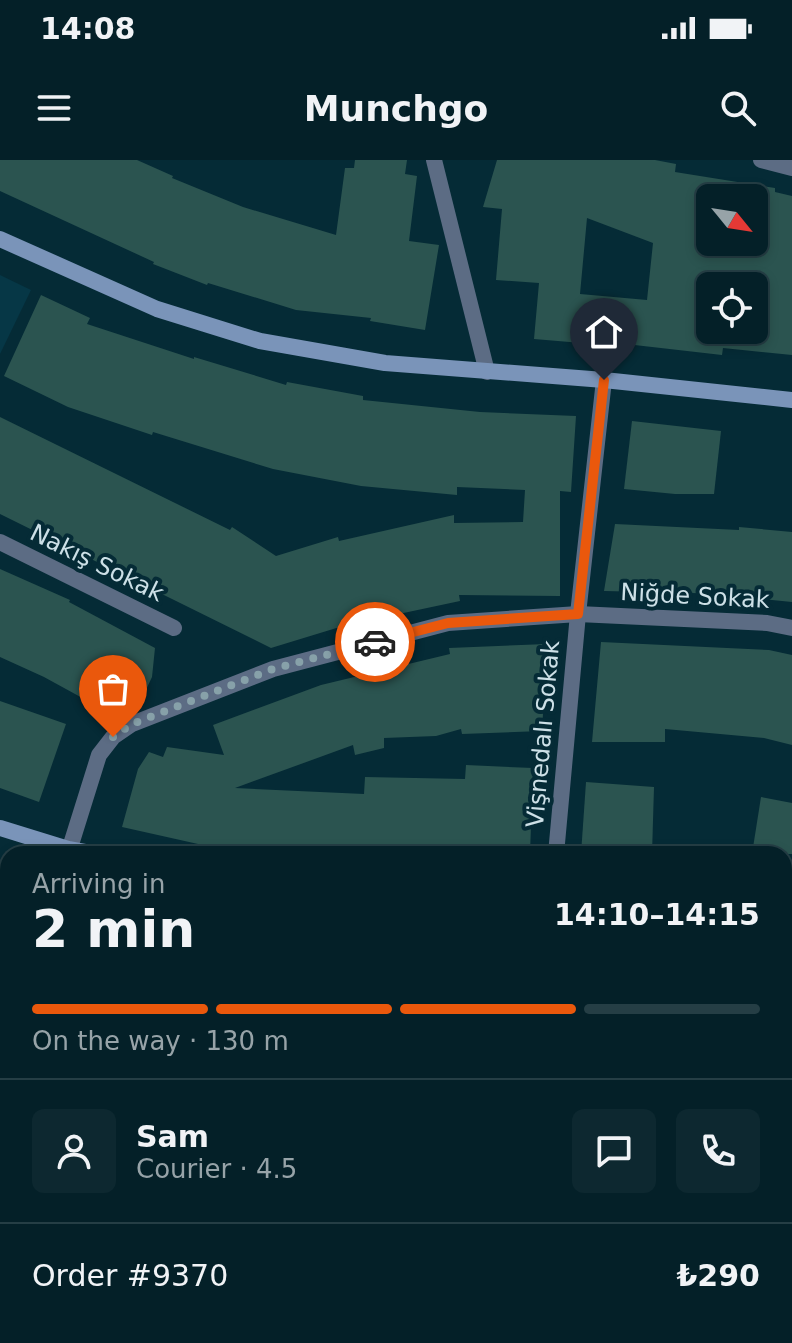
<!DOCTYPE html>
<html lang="en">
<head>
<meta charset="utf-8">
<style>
  :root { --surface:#042028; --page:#0d2830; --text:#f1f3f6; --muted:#97a3a8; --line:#253e45; --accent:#ea580c }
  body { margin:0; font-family:"DejaVu Sans",sans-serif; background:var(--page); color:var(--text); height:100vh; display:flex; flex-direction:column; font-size:30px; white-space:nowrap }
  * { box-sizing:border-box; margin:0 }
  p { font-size:26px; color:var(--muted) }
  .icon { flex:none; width:44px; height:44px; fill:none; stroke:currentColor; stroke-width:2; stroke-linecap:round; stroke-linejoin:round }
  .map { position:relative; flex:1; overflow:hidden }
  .drawer { position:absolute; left:0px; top:686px; width:792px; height:498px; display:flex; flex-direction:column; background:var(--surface); border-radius:24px 24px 0 0; box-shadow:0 4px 12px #0003,0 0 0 2px var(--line) }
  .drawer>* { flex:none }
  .needle { width:52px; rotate:120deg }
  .controls { position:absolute; left:696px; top:24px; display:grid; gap:16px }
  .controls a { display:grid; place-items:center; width:72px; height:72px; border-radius:12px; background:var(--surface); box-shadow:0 4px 12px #0003,0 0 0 2px var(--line); font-size:40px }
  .pin { position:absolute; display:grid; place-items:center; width:68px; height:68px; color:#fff; margin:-82px -34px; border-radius:50% 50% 50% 0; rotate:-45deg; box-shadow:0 0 8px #0007 }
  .pin .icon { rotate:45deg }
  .courier { position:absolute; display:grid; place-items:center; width:80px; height:80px; margin:-40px; border:6px solid #ea580c; border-radius:50%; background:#fff; color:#222; box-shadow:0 2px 10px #0007 }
  .headline em { font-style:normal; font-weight:700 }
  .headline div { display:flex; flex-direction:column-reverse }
  .headline { display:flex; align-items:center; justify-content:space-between; height:136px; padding:0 32px }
  h1 { font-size:52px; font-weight:700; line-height:60px }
  .bar { display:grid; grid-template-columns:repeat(4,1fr); gap:12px 8px; align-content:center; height:96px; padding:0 32px }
  .bar i { height:10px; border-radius:6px; background:var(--line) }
  .bar .current { background:var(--accent) }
  .bar p { grid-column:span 4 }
  .line { display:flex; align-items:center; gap:20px; padding:0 32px; border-top:2px solid var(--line) }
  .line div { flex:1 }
  .round { display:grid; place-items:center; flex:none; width:84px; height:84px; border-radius:12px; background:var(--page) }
  .status { display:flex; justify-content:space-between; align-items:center; height:56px; padding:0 40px; background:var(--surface); direction:ltr }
  .status svg { height:22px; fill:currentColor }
  header { display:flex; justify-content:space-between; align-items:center; height:104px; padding:0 32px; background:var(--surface); font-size:36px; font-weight:700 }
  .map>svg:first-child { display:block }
  .built { fill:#063746 }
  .green { fill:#204d32 }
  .building { fill:#2b5450; fill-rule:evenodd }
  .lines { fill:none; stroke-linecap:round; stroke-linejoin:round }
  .street { stroke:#5c6c84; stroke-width:16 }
  .secondary { stroke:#7a94b9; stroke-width:16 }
  .done { stroke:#87a1a9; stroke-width:8; stroke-dasharray:0 14.4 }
  .route { stroke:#ea580c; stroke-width:10 }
  .labels { text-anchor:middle; stroke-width:8; stroke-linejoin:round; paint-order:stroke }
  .street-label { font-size:24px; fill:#cde0e7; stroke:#052b36 }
</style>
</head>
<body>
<div class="status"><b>14:08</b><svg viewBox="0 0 49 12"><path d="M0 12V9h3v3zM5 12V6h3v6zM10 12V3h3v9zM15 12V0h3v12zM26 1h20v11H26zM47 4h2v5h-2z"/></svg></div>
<header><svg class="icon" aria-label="menu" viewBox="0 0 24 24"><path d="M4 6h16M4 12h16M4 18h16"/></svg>Munchgo<svg class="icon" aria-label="search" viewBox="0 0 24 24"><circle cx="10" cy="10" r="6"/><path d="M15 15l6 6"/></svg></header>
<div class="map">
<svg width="792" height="1183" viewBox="0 0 792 1183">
  <rect width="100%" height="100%" fill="#052b36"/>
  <!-- built -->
  <polygon class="built" points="0,115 31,130 0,194"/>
  <!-- green -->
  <g class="green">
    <polygon points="792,891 792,1088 789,1093 784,1091 784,906"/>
    <polygon points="642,1176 740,1176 737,1183 639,1183"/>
  </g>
  <!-- building -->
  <g class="building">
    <polygon points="0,0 137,0 173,16 172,18 243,47 336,75 345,8 354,8 355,0 407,0 405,14 417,16 409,81 439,85 425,170 370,161 371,158 296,150 208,123 207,125 153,104 154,102 0,31"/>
    <path d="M497 0H655L676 4 675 12 775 28V32L792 36V195L723 188 722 195 617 183V186L534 179 539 123 496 120 502 49 483 47ZM710 38H759L754 62V82H710ZM587 58 653 83 647 140 580 134ZM710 126H754V170H710Z"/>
    <polygon points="41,135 90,158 87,164 194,199 194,197 286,225 287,222 363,236 363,240 480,252 576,256 571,332 560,331 560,436 459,435 460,441 380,458 379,455 271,488 0,354 0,257 230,370 232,367 276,396 338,377 339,381 454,355 454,363 523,362 525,330 457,327 457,335 361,326 273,309 153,272 152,275 68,247 4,216"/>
    <polygon points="632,261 721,271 714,334 675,334 624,329"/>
    <polygon points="615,364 739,370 739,367 792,372 792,442 734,436 734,434 604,431"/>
    <polygon points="0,409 70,440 69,442 155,488 152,517 144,534 117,557 44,517 0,497"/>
    <polygon points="601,482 769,490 792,495 792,585 764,578 665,569 665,582 592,582"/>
    <polygon points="547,484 542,571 462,574 461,569 436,576 384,578 384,588 355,595 353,585 235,628 364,634 365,617 465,619 466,605 533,608 530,694 265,694 207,684 207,686 122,667 138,609 149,592 163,597 167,587 224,595 213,565 321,525 450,494 449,488"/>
    <polygon points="0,541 66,564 39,642 0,628"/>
    <polygon points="586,622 654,627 652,694 581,694"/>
    <polygon points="761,637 792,643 792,694 752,694"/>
  </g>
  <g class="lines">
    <!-- street -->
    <g class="street">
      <polyline points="434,0 487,212"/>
      <polyline points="761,0 792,8"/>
      <polyline points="0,382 174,468"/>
      <polyline points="68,694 99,595 113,577 132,564 273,509 448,463 578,454 767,463 792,468"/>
      <polyline points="556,694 578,454 604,220"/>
      <polyline points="0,1021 8,1008"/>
      <polyline points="784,1131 792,1136"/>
      <polyline points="405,1176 412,1183"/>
      <polyline points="272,1183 280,1176"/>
      <polyline points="749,1183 754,1176"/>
    </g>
    <!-- secondary -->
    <g class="secondary">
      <polyline points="0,79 157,149 260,181 385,203 604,220 792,240"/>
      <polyline points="0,668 68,689 96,694"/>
      <polyline points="784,771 792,772"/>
    </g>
  </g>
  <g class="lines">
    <!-- done -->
    <polyline class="done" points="113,577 132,564 273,509 375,482"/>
    <!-- route -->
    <polyline class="route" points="375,482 448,463 578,454 604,220"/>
  </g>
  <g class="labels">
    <!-- street labels -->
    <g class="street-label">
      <text transform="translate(97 403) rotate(26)" y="8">Nakış Sokak</text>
      <text transform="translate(695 436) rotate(3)" y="8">Niğde Sokak</text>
      <text transform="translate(543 574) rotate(-85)" y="8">Vişnedalı Sokak</text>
    </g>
  </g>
</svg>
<div class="controls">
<a><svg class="needle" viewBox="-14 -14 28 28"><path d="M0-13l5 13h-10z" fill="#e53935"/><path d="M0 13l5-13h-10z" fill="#97a3a8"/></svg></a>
<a><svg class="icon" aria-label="locate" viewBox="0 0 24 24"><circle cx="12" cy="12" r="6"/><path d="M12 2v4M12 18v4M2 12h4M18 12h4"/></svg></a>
</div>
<div class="pin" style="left:113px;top:577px;background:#ea580c"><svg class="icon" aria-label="bag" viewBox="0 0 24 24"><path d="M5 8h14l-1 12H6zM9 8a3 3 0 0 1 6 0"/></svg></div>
<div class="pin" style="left:604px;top:220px;background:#1f2937"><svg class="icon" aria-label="home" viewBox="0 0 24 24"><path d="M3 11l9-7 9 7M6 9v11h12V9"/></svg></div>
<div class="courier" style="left:375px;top:482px"><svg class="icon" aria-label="car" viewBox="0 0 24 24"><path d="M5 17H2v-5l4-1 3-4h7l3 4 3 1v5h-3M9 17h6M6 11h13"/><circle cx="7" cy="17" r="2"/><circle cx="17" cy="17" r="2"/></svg></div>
<section class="drawer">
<div class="headline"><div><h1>2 min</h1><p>Arriving in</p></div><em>14:10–14:15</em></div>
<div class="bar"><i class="current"></i><i class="current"></i><i class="current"></i><i></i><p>On the way · 130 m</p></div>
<div class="line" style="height:144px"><a class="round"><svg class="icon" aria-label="person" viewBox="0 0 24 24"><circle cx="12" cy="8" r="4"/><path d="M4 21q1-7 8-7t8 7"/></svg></a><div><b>Sam</b><p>Courier · 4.5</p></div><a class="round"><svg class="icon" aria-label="chat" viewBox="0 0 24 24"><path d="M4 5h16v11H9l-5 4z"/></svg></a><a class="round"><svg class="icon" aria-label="phone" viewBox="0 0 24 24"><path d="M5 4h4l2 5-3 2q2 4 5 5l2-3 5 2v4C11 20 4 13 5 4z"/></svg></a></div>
<div class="line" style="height:104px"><div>Order #9370</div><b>₺290</b></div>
</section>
</div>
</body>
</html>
